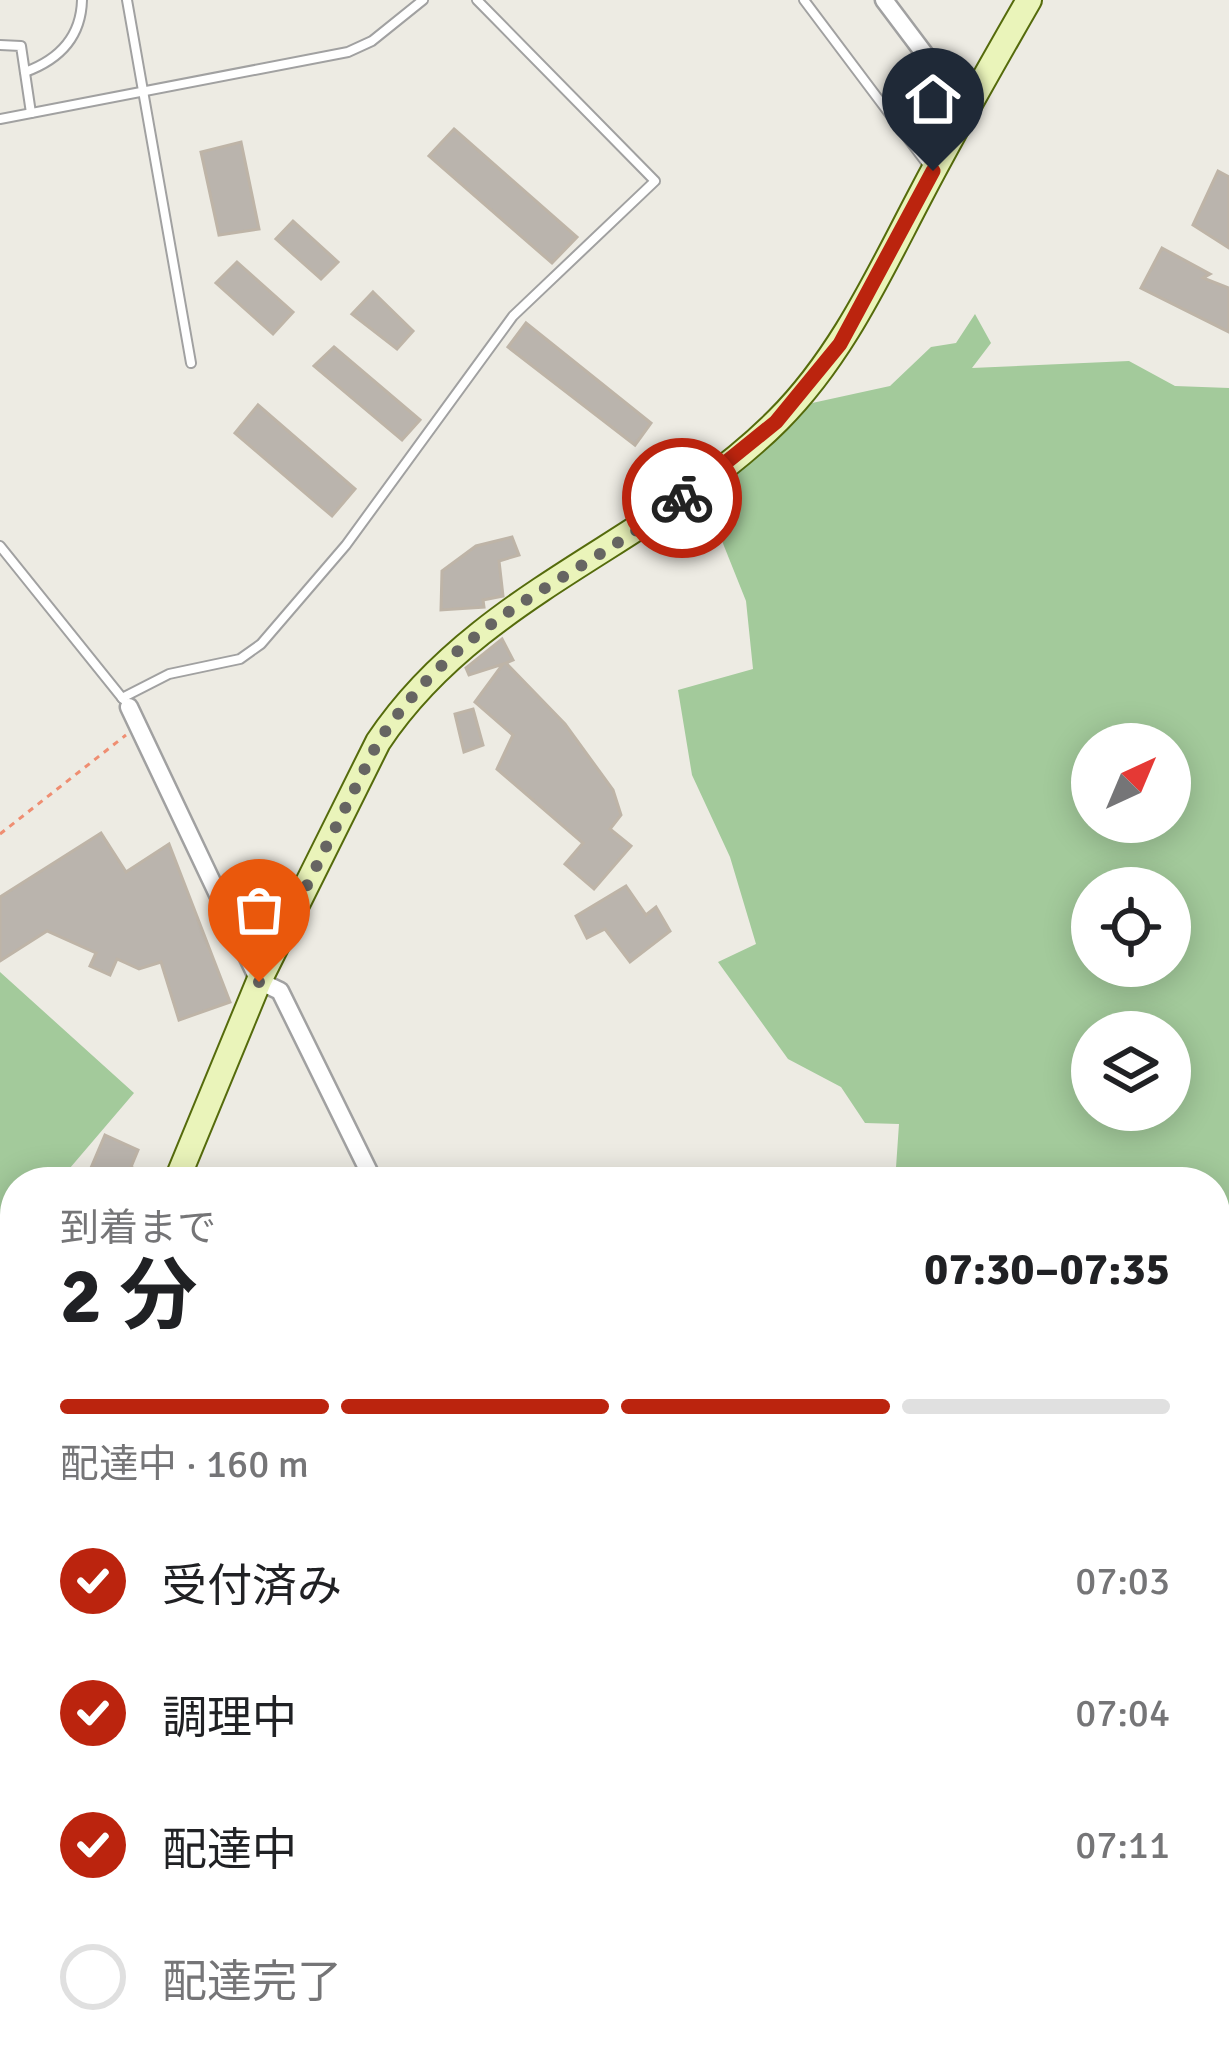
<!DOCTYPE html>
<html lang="ja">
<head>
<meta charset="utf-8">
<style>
  :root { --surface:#fff; --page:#f2f2f2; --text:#202124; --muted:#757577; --line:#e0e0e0; --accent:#bb240e }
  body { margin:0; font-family:Signika,"Noto Sans JP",sans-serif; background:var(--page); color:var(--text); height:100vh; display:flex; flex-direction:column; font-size:45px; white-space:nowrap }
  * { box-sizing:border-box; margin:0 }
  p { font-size:39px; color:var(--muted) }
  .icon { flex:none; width:66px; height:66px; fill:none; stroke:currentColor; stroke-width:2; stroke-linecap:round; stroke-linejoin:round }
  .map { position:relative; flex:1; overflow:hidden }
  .details { position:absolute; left:0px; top:1167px; width:1230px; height:900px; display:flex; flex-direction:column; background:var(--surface); border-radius:48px 48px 0 0; box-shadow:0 6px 30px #0003 }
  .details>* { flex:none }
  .needle { width:78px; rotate:44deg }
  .fabs { position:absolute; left:1071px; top:723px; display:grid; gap:24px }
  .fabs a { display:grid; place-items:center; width:120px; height:120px; border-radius:50%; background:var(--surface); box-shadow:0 6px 30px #0003; font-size:60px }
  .pin { position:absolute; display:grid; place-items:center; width:102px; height:102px; color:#fff; margin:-123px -51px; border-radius:50% 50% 50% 0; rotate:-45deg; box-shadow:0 0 12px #0007 }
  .pin .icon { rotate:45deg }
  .courier { position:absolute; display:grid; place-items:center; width:120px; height:120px; margin:-60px; border:9px solid #bb240e; border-radius:50%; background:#fff; color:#222; box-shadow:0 3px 15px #0007 }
  .summary em { font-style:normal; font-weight:700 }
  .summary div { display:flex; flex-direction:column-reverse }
  .summary { display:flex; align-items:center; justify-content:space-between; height:204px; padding:0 60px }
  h1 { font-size:78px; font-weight:700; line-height:90px }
  .bar { display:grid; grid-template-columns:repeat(4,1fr); gap:18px 12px; align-content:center; height:144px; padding:0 60px }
  .bar i { height:15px; border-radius:9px; background:var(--line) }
  .bar .on { background:var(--accent) }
  .bar p { grid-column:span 4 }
  ol { padding:0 60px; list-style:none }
  li { display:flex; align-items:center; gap:36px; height:132px }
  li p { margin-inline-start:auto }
  li .icon { padding:12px; border-radius:50%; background:var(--accent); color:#fff; stroke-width:4 }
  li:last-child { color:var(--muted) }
  li i { width:66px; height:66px; border:6px solid var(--line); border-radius:50% }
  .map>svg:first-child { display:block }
  .education { fill:#f9fcdd }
  .grass { fill:#c1e4ac }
  .forest { fill:#a3ca9b; fill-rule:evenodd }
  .pitch { fill:#86d7c2 }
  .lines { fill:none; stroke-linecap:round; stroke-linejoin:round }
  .stream { stroke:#a6c7d8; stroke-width:6 }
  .building { fill:#bab4ad; stroke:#beb4a7; stroke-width:3 }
  .lane-casing { stroke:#a1a1a1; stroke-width:12 }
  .street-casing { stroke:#a1a1a1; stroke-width:21 }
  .secondary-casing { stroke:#556b0c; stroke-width:28 }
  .path { stroke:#ef8e72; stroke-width:3; stroke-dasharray:6 6; stroke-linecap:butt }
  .lane { stroke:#fff; stroke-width:8 }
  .street { stroke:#fff; stroke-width:16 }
  .secondary { stroke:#eaf4ba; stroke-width:24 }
  .done { stroke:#666562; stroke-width:12; stroke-dasharray:0 21.6 }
  .route { stroke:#bb240e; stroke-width:15 }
</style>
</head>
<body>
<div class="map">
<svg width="1229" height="2067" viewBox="0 0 1229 2067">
  <rect width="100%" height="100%" fill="#edebe3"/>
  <!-- education -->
  <polygon class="education" points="1229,1275 1229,2067 786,2067 778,2052 1215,2052 1215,1283"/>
  <!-- grass -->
  <polygon class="grass" points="1215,1482 1229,1509 1229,1644 1215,1614"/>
  <!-- forest -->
  <g class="forest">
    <path d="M975 314 991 343 972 368 1129 361 1175 386 1229 388V1264L1215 1273V1182H895L899 1124 865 1123 841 1087 788 1059 718 962 756 944 730 857 692 775 678 690 753 669 746 601 704 496 803 405 890 386 931 347 956 343ZM1092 744H1170V822H1092ZM1092 888H1170V966H1092ZM1092 1032H1170V1110H1092Z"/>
    <polygon points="0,972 134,1093 58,1182 15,1182 15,1243 0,1327"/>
    <polygon points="15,1548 15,1859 0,1857 0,1568"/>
    <polygon points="1215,1614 1229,1644 1229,1782 1215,1780"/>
    <polygon points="468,2052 733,2052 740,2067 461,2067"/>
    <polygon points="785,2052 1105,2052 1105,2067 794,2067"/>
  </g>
  <!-- pitch -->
  <polygon class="pitch" points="1229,1339 1229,1509 1215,1482 1215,1346"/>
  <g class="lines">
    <!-- stream -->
    <polyline class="stream" points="1215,1614 1229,1644"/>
  </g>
  <!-- building -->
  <g class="building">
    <polygon points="454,129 577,237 552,263 429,156"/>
    <polygon points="241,142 259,229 219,235 201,152"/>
    <polygon points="1218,171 1229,177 1229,248 1193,225"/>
    <polygon points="293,221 338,262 321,279 276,239"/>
    <polygon points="1162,248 1210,274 1203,278 1229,288 1229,332 1141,288"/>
    <polygon points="237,262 293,312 273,334 216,283"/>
    <polygon points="373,292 413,331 397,349 352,314"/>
    <polygon points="526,323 651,423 635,445 508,347"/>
    <polygon points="334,347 420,420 402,440 314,366"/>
    <polygon points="258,405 355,489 332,516 235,433"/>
    <polygon points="512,537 519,555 499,561 503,596 483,600 484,607 441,610 442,571 476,546"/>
    <polygon points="502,639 513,660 506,663 565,724 613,790 621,815 610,829 631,846 594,889 565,864 583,843 497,769 513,735 475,702 503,664 469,675 466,668"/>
    <polygon points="473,709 483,745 464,752 455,714"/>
    <polygon points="101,833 126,872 169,844 230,1002 179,1020 161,962 139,969 117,959 110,975 90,966 96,953 47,931 0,961 0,897"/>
    <polygon points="626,886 646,915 656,907 670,931 630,962 605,929 587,938 576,916"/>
    <polygon points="105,1135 138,1150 131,1167 160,1182 85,1182"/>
    <polygon points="1229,1830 1229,1906 1215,1901 1215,1834"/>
  </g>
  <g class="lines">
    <!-- lane casing -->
    <g class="lane-casing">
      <g id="lane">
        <polyline points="127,0 191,363"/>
        <polyline points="804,0 928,165"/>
        <polyline points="0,45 21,46 31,113"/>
        <path d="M25 72C58 60 81 38 82 0"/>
        <polyline points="0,119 348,52 372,41 423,0"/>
        <polyline points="0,546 123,699"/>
        <polyline points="122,698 169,674 240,659 261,644 346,545 513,316 655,181 477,0"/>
      </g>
    </g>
    <!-- street casing -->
    <g class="street-casing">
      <g id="street">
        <polyline points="884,0 966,109"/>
        <polyline points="129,707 259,981 280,991 374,1182"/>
        <polyline points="1215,1280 1229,1272"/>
        <polyline points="0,1870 15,1876"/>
        <polyline points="1215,1935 1229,1933"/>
        <polyline points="404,2052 419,2067"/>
        <polyline points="785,2052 793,2067"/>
        <polyline points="176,2067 183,2052"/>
        <polyline points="1039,2067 1047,2052"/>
      </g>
    </g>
    <!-- secondary casing -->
    <g class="secondary-casing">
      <g id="secondary">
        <path d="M176 1182 259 981 378 742C477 593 655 543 778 420 841 357 878 276 919 198 954 131 991 66 1029 0"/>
        <polyline points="0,1526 15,1508"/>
      </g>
    </g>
    <!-- path -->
    <polyline class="path" points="0,834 126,735"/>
    <!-- lane -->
    <use href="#lane" class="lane"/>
    <!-- street -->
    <use href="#street" class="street"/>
    <!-- secondary -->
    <use href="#secondary" class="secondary"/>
  </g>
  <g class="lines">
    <!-- done -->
    <path class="done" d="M259 982 378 742C462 615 568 585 682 498"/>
    <!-- route -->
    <polyline class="route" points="682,498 776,422 840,344 933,171"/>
  </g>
</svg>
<div class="fabs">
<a><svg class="needle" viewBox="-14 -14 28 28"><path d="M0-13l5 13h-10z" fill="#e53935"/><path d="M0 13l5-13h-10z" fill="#757577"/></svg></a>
<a><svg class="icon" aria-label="locate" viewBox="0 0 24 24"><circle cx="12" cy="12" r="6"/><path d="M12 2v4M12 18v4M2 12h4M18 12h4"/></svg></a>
<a><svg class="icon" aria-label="layers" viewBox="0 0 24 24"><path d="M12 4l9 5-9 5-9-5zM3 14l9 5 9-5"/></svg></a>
</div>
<div class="pin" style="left:259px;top:982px;background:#ea580c"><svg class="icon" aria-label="bag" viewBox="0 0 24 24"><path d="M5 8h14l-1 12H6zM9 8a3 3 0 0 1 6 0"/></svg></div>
<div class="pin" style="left:933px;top:171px;background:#1f2937"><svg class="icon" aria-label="home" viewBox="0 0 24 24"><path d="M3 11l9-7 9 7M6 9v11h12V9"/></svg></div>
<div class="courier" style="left:682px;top:498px"><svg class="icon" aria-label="bike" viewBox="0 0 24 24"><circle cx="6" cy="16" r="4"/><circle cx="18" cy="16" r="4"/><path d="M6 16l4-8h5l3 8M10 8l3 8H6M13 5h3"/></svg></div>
<section class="details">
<div class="summary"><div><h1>2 分</h1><p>到着まで</p></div><em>07:30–07:35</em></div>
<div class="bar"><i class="on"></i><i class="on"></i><i class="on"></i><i></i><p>配達中 · 160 m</p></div>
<ol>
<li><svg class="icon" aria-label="check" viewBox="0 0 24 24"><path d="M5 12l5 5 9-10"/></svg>受付済み<p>07:03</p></li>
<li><svg class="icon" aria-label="check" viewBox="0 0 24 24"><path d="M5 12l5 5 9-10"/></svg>調理中<p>07:04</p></li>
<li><svg class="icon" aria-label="check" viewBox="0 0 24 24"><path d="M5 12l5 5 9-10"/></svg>配達中<p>07:11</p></li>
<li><i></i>配達完了</li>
</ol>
</section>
</div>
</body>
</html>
